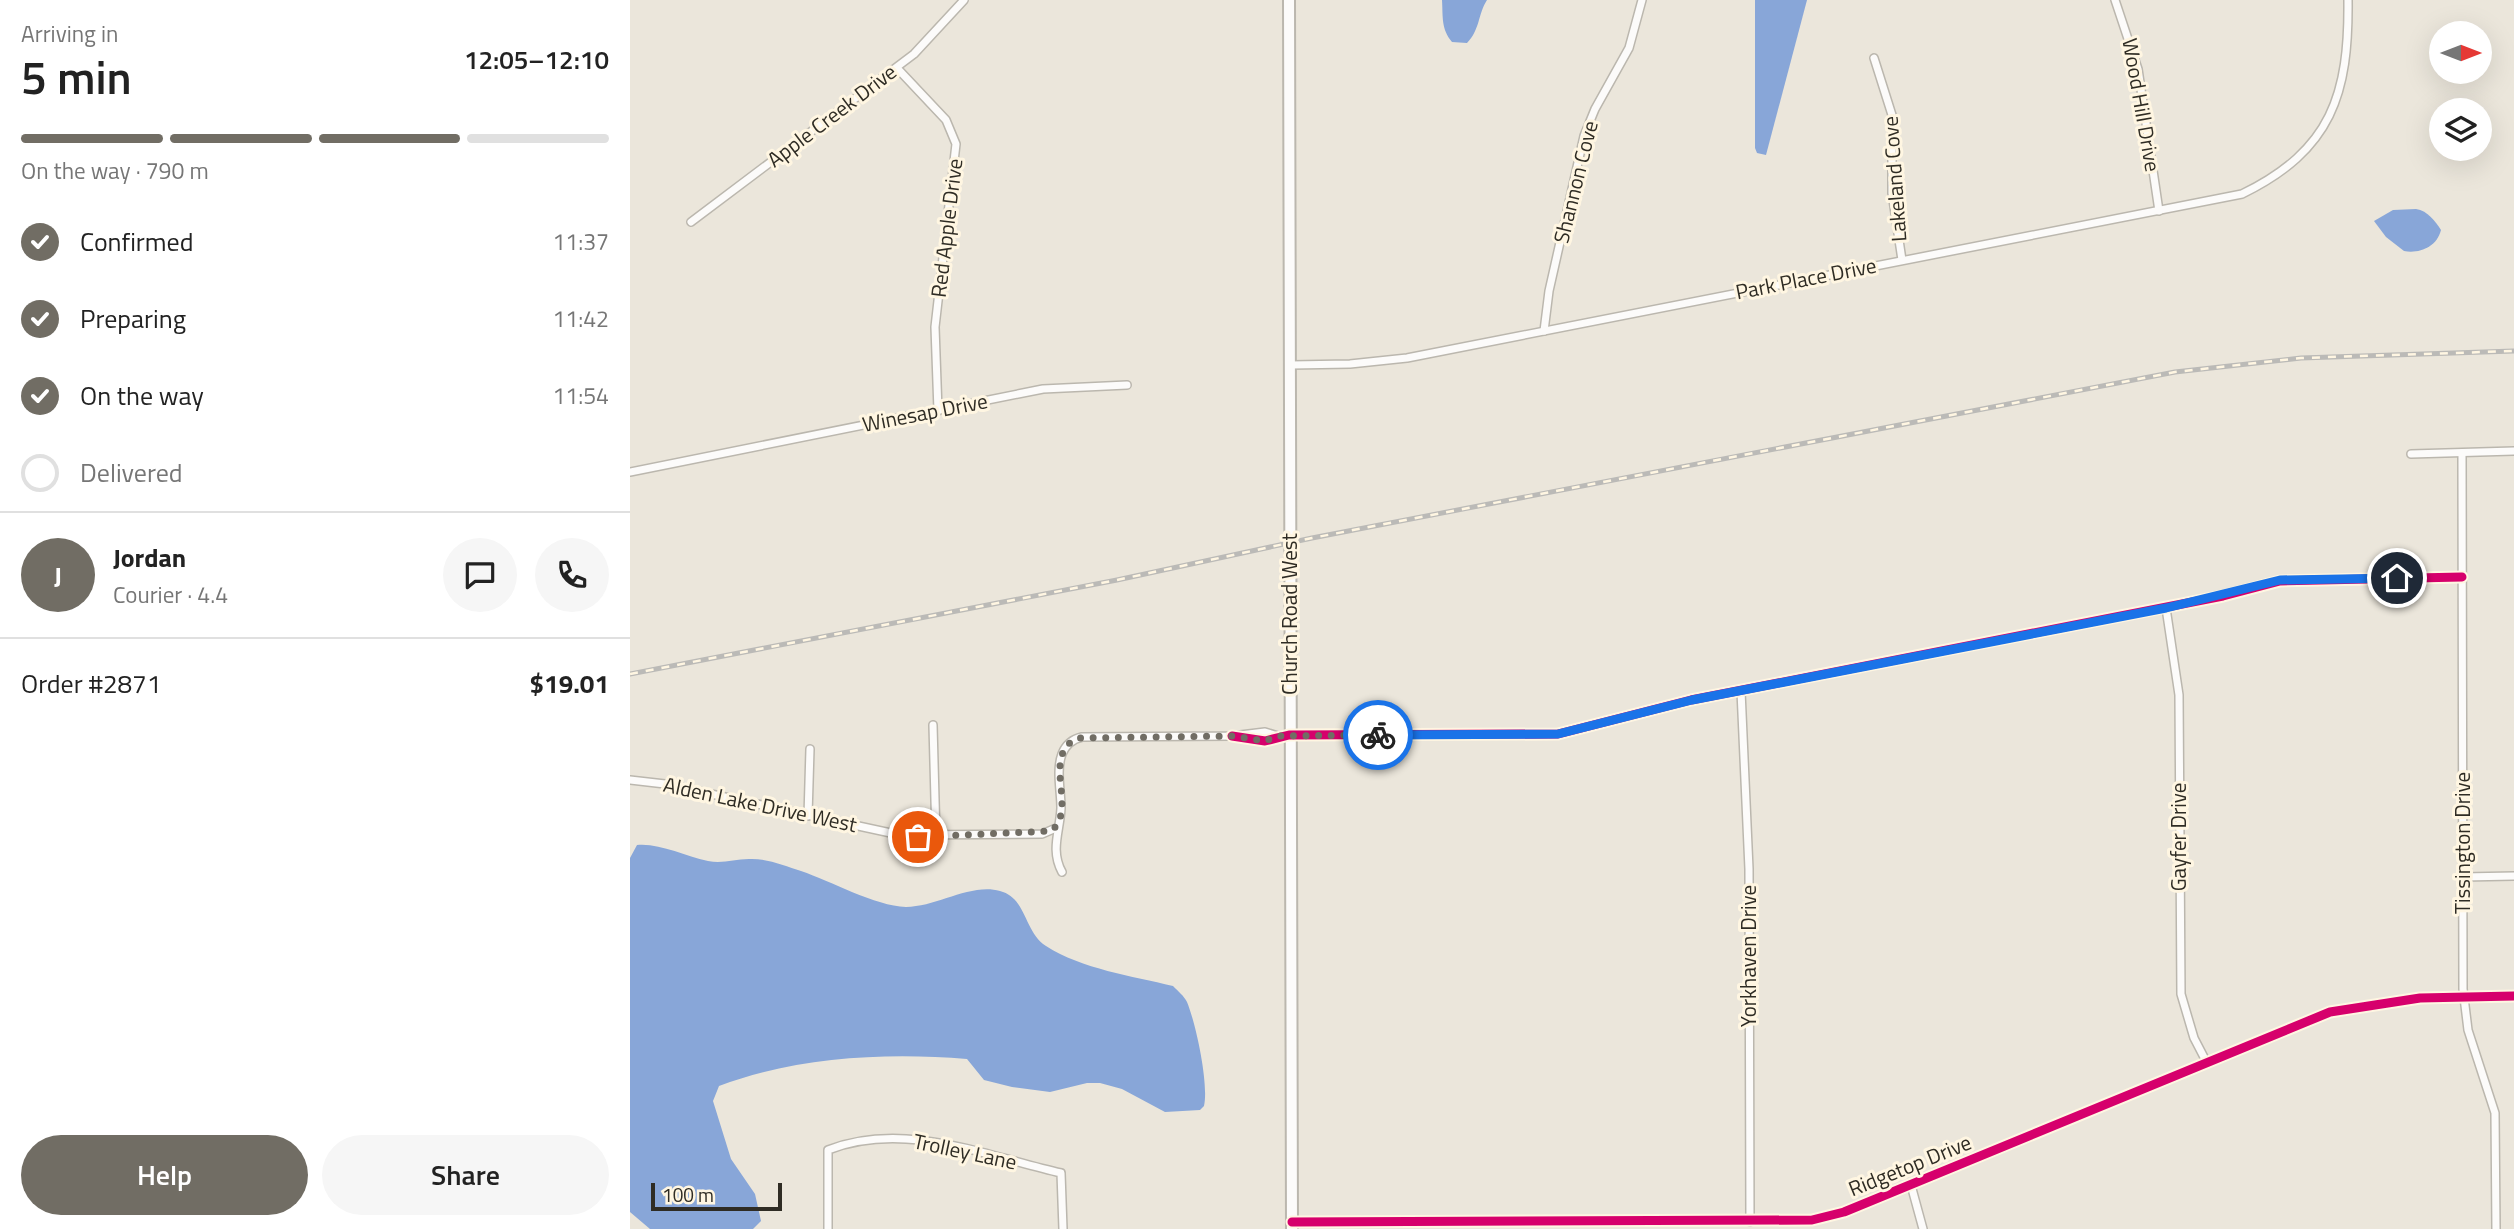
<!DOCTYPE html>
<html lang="en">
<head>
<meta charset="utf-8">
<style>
  :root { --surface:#fff; --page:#f6f6f6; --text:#222; --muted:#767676; --line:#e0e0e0; --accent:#716d64 }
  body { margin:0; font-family:"Titillium Web",sans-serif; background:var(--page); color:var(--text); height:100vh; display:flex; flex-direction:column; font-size:26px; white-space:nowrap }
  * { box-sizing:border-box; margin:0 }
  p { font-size:23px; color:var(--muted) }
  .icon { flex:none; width:38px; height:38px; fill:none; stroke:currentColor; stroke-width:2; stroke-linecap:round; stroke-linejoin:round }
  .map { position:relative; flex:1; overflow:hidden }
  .details { display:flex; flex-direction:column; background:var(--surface); width:630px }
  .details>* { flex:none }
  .needle { width:46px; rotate:90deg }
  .tools { position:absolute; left:1799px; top:21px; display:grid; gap:14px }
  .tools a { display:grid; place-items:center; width:63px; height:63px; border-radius:50%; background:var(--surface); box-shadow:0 7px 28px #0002; font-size:35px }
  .scale { position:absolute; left:21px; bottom:18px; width:131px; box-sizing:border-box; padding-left:7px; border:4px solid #2f2c24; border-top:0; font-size:19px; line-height:24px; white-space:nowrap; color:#2f2c24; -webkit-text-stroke:5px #fff6e2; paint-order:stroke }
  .pin { position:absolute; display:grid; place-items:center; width:60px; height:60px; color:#fff; margin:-30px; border:4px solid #fff; border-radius:50%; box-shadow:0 2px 7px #0007 }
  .courier { position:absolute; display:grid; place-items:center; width:70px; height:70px; margin:-35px; border:5px solid #1a73e8; border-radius:50%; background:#fff; color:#222; box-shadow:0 2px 9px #0007 }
  .summary em { font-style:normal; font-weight:600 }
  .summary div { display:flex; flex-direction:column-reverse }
  .summary { display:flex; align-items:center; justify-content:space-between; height:119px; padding:0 21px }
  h1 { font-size:46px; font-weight:600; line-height:52px }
  .bar { display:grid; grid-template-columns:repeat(4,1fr); gap:10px 7px; align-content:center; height:84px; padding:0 21px }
  .bar i { height:9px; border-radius:5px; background:var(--line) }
  .bar .current { background:var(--accent) }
  .bar p { grid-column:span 4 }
  .line { display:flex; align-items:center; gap:18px; padding:0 21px; border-top:2px solid var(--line) }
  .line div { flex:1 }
  .round { display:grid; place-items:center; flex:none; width:74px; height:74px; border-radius:37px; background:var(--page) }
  ol { padding:0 21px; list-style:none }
  li { display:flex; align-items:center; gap:21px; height:77px }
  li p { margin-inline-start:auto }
  li .icon { padding:7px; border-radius:50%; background:var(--accent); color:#fff; stroke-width:4 }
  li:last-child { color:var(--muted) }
  li i { width:38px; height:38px; border:4px solid var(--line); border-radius:50% }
  .button { display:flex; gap:14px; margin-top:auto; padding:14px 21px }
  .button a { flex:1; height:80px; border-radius:42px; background:var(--accent); color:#fff; font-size:28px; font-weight:600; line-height:80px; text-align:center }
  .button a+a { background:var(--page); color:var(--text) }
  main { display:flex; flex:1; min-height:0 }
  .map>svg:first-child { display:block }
  .water { fill:#88a6d8 }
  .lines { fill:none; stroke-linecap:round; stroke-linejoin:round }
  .street-casing { stroke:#bbb7ae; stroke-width:10 }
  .secondary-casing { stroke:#bbb7ae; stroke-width:14 }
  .street { stroke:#fcfbfa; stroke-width:7 }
  .secondary { stroke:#fcfbfa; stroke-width:10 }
  .rail-casing { stroke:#bbbab7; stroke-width:5 }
  .rail { stroke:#fff6e2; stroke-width:2.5; stroke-dasharray:8; stroke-linecap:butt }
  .cycleway-casing { stroke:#fff6e2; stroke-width:13 }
  .cycleway { stroke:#d6006c; stroke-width:9 }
  .done { stroke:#716d64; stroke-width:7; stroke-dasharray:0 12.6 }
  .route { stroke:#1a73e8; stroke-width:9 }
  .labels { text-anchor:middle; stroke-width:6; stroke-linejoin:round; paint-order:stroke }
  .street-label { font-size:21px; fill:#2f2c24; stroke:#fff6e2 }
</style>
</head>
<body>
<main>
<section class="details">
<div class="summary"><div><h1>5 min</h1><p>Arriving in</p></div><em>12:05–12:10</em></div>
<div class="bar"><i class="current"></i><i class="current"></i><i class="current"></i><i></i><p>On the way · 790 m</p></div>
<ol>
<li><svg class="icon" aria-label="check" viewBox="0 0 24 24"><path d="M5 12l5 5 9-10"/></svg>Confirmed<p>11:37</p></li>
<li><svg class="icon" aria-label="check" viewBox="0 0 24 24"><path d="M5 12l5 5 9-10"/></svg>Preparing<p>11:42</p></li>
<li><svg class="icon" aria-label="check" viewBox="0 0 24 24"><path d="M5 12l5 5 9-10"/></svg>On the way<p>11:54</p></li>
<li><i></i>Delivered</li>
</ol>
<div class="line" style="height:126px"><b class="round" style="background:var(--accent);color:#fff">J</b><div><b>Jordan</b><p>Courier · 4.4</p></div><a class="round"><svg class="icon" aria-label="chat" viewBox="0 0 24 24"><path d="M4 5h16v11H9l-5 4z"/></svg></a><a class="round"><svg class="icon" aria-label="phone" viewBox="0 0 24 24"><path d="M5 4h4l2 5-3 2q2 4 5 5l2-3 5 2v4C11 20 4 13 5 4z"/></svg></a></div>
<div class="line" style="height:91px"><div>Order #2871</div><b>$19.01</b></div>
<div class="button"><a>Help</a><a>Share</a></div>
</section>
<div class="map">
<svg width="1884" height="1229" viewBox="0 0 1884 1229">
  <rect width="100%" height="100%" fill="#ebe6db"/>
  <!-- water -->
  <g class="water">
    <path d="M812 0H857C848 14 850 30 837 43L822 42C811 29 813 17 812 0Z"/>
    <polygon points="1125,0 1177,0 1136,155 1127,153 1125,148"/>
    <path d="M1786 209C1798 211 1805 221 1811 230 1807 247 1789 254 1774 251L1756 237 1744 221 1763 210Z"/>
    <path d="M7 845C30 843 54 856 78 861 93 864 104 859 119 859 136 858 155 866 171 871 201 881 245 906 276 907 307 907 340 883 370 891 397 898 394 932 416 946 452 969 502 976 543 986 548 991 554 996 557 1002 566 1024 579 1084 574 1106L570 1110 535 1112 492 1089 470 1083H457L420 1092 382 1087 354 1080 337 1059C256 1052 165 1057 89 1086L83 1101 101 1159 125 1194 131 1221 123 1229H20L0 1212V858Z"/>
  </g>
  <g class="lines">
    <!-- street casing -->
    <g class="street-casing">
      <g id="street">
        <polyline points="1485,0 1508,69 1529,211"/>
        <polyline points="1244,58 1262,115 1262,193 1272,260"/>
        <polyline points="267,68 316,120 326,144 305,327 308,411"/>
        <polyline points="61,222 284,54 334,0"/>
        <polyline points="914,331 919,291 954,136 965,109 999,48 1012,0"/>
        <path d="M661 365 720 364 777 358 1612 194C1702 150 1719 94 1718 0"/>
        <polyline points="1832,453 1833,989 1838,1030 1865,1113 1866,1229"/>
        <polyline points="1781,454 1884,451"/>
        <polyline points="0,472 413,389 497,385"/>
        <polyline points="1536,608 1549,695 1551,994 1564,1038 1577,1063"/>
        <polyline points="1111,691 1119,869 1120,1222"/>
        <polyline points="303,725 306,837"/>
        <polyline points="602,736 635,741 659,735 928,734 1061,700 1593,596 1650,581 1832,577"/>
        <polyline points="0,780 35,784 270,835 412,834 426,828"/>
        <polyline points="178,816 180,749"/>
        <path d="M432 872C420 850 430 831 431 808 431 791 426 770 432 754 436 744 443 739 452 737L602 736 635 732 648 736"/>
        <polyline points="1833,877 1884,876"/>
        <polyline points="1281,1185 1293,1229"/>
        <polyline points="662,1222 1182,1220 1214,1212 1700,1012 1790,998 1884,996"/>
        <path d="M198 1229V1150C274 1120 356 1156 431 1173L433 1229"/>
      </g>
    </g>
    <!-- secondary casing -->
    <g class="secondary-casing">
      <polyline id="secondary" points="659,0 662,1229"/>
    </g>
    <!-- street -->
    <use href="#street" class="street"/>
    <!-- secondary -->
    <use href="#secondary" class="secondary"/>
    <!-- rail casing -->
    <g class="rail-casing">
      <polyline id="rail" points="0,674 487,580 682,538 1545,372 1671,358 1884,351"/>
    </g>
    <!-- rail -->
    <use href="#rail" class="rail"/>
    <!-- cycleway casing -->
    <g class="cycleway-casing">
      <g id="cycleway">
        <polyline points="602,736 635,741 659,735 928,734 1061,700 1593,596 1650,581 1832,577"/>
        <polyline points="662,1222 1182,1220 1214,1212 1700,1012 1790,998 1884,996"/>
      </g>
    </g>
    <!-- cycleway -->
    <use href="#cycleway" class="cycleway"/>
  </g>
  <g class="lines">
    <!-- done -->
    <path class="done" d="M288 837 421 831C449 809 410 757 447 738L602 736 635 741 648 736 748 735"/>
    <!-- route -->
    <polyline class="route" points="748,735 928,734 1062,700 1536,608 1650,580 1767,578"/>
  </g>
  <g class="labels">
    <!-- street labels -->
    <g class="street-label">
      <text transform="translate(1511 105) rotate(80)" y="7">Wood Hill Drive</text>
      <text transform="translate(202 116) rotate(-37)" y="7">Apple Creek Drive</text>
      <text transform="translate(1265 179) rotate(-94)" y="7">Lakeland Cove</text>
      <text transform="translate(946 182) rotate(-76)" y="7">Shannon Cove</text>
      <text transform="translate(317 228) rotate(-83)" y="7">Red Apple Drive</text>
      <text transform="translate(1176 279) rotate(-11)" y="7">Park Place Drive</text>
      <text transform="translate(295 413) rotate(-11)" y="7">Winesap Drive</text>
      <text transform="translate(660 614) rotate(-90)" y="7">Church Road West</text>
      <text transform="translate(130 805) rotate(12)" y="7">Alden Lake Drive West</text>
      <text transform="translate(1549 837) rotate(-90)" y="7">Gayfer Drive</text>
      <text transform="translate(1833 843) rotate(-90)" y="7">Tissington Drive</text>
      <text transform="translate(1119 956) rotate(-90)" y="7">Yorkhaven Drive</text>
      <text transform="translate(335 1152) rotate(12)" y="7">Trolley Lane</text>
      <text transform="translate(1280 1166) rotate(-22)" y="7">Ridgetop Drive</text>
    </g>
  </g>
</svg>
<div class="tools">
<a><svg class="needle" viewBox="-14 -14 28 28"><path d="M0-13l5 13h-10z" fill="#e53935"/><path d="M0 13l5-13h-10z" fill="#767676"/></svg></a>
<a><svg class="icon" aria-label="layers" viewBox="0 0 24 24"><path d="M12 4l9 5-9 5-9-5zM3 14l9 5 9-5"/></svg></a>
</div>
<div class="scale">100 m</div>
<div class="pin" style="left:288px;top:837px;background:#ea580c"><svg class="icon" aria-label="bag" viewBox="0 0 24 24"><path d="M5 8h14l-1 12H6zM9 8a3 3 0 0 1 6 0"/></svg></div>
<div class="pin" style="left:1767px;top:578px;background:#1f2937"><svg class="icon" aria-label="home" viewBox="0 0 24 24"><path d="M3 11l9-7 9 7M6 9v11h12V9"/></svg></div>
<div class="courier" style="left:748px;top:735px"><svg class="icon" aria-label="bike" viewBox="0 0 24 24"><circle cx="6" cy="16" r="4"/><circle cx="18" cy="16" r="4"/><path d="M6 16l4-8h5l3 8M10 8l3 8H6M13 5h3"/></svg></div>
</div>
</main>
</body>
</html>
